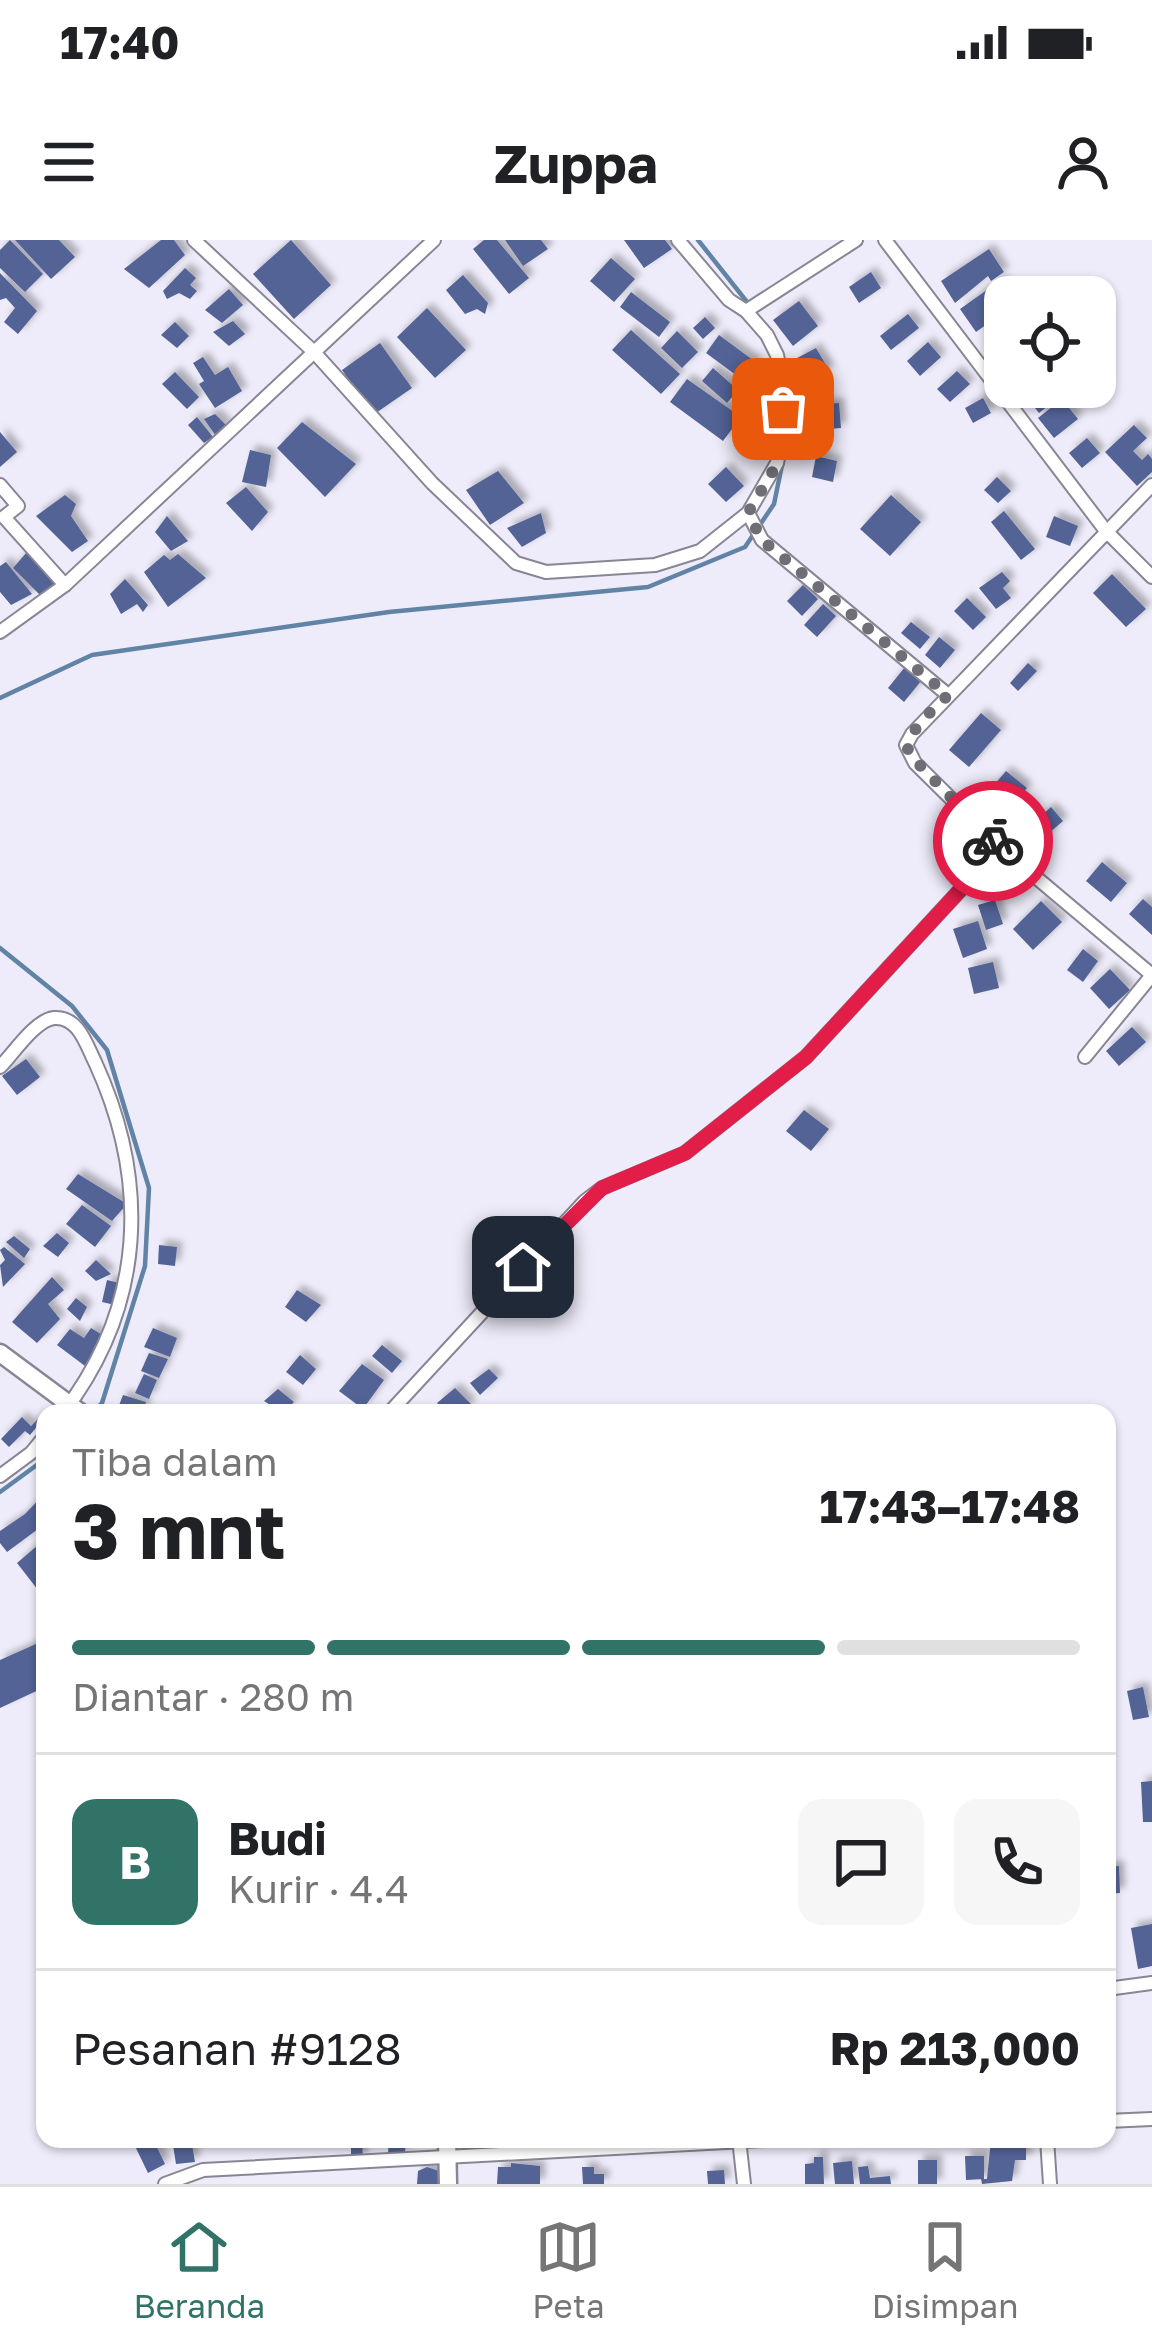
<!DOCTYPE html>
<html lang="id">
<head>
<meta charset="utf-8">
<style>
  :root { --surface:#fff; --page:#f6f6f6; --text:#202124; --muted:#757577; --line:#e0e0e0; --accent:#317467 }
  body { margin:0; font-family:"Golos Text",sans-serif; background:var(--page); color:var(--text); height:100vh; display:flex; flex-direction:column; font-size:45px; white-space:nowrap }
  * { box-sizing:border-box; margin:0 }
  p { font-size:39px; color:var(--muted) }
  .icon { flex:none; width:66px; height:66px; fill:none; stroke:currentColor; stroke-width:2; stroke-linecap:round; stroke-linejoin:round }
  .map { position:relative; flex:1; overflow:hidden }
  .side { position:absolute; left:36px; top:1164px; width:1080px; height:744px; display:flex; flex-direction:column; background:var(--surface); border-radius:24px; box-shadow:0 3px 9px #0004 }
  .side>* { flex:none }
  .tools { position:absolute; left:984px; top:36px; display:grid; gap:24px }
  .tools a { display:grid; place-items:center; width:132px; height:132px; border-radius:24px; background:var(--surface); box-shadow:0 3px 9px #0004; font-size:60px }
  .pin { position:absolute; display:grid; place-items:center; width:102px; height:102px; color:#fff; margin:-51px; border-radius:24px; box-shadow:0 6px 18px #0006 }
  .courier { position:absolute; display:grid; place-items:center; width:120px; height:120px; margin:-60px; border:9px solid #e11d48; border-radius:50%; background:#fff; color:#222; box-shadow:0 3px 15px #0007 }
  .summary em { font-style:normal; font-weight:700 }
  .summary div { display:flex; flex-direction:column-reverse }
  .summary { display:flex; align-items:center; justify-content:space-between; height:204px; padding:0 36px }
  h1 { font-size:78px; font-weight:700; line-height:90px }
  .bar { display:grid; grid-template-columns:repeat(4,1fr); gap:18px 12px; align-content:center; height:144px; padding:0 36px }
  .bar i { height:15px; border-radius:9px; background:var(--line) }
  .bar .on { background:var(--accent) }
  .bar p { grid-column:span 4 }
  .line { display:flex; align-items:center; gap:30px; padding:0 36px; border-top:3px solid var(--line) }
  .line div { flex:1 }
  .round { display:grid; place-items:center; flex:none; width:126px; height:126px; border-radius:24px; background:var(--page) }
  .status { display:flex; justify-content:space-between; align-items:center; height:84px; padding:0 60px; background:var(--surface); direction:ltr }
  .status svg { height:33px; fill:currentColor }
  header { display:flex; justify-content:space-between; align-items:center; height:156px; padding:0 36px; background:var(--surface); font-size:54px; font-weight:700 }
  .tab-bar { display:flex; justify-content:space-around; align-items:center; height:168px; border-top:3px solid var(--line); background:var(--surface); font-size:33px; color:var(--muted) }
  .tab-bar a { display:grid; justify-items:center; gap:6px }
  .tab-bar .on { color:var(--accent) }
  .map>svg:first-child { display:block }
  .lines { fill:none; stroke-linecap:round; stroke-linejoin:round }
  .stream { stroke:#6183a5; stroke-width:4.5 }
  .building { fill:#526396; filter:url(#shadow) }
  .street-casing { stroke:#888693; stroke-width:16 }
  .secondary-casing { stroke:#888693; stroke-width:21 }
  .street { stroke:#fff; stroke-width:12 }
  .secondary { stroke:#fff; stroke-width:16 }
  .done { stroke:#6f6d76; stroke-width:12; stroke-dasharray:0 21.6 }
  .route { stroke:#e11d48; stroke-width:15 }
</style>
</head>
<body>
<div class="status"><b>17:40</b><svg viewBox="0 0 49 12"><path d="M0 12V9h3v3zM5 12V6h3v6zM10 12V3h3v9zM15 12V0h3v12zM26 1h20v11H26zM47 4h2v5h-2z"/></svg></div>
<header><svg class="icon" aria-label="menu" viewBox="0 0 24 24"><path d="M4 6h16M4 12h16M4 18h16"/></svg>Zuppa<svg class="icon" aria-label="person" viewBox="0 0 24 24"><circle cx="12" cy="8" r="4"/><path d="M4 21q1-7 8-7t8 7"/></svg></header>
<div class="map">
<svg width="1152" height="1944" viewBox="0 0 1152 1944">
  <defs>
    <filter id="shadow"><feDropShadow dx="5.5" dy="-5.5" stdDeviation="3" flood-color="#0004"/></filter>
  </defs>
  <rect width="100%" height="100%" fill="#eeecfa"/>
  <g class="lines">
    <!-- stream -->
    <g class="stream">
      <polyline points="698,0 751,67"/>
      <polyline points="0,458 92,415 389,372 648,347 745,307 774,264 782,225"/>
      <polyline points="0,708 72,766 107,810 149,948 145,1026 102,1163 92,1173"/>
      <polyline points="0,1252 45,1219"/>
    </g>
  </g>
  <!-- building -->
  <g class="building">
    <polygon points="10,0 43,34 25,52 0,28 0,10"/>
    <polygon points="15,0 59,0 75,17 51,39"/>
    <polygon points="161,0 174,0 185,15 149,48 124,29"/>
    <polygon points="291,0 331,45 294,79 253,34"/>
    <polygon points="484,0 497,0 529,38 509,54 473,9"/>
    <polygon points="505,0 541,0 548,9 523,26"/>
    <polygon points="624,0 665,0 672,9 644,28"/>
    <polygon points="989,9 1004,32 991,41 988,36 955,63 941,41"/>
    <polygon points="611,18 635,39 614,62 590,41"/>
    <polygon points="185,28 196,38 190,45 197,51 190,59 179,53 167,59 163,51"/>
    <polygon points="871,32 881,48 859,63 849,47"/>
    <polygon points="0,33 37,71 18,94 4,82 15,68 6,58 0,60"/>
    <polygon points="463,35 488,63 485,74 477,69 465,74 446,50"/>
    <polygon points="1001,40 1013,57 1005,57 1005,71 976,92 960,69"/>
    <polygon points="229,49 243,65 222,83 205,70"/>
    <polygon points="631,52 670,82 659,97 620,67"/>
    <polygon points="799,61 818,86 793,106 773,80"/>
    <polygon points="427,68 466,110 435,138 397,97"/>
    <polygon points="908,74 919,88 891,110 880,96"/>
    <polygon points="1005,74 1005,108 1001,111 997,105 992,109 984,99 1003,85 999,79"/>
    <polygon points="705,77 715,88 703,99 693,88"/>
    <polygon points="233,81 245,94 229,106 213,92"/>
    <polygon points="175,82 189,96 177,108 161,95"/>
    <polygon points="631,90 680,134 661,154 612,110"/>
    <polygon points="677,91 698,112 682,128 661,108"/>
    <polygon points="719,95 757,123 744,141 706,113"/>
    <polygon points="928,102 941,117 920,136 907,121"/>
    <polygon points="380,103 412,148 373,175 342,130"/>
    <polygon points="816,108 829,130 811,141 797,118"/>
    <polygon points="203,117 215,135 228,127 242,151 215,168 199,144 204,141 193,123"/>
    <polygon points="713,128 738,150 727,163 702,141"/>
    <polygon points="957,131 970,144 950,162 937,149"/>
    <polygon points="175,132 199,157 187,169 162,144"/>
    <polygon points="687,139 741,177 723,201 670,162"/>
    <polygon points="1024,147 1053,147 1061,156 1039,173 1021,150"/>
    <polygon points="983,158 991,173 973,183 965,168"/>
    <polygon points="1062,159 1078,179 1054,198 1038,178"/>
    <polygon points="839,163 841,188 815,190 813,165"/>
    <polygon points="215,174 227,186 216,196 204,179"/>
    <polygon points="197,177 213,197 204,203 188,185"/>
    <polygon points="302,182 356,224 325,257 277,208"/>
    <polygon points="1134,185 1147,198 1133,211 1142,220 1148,214 1152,219 1152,232 1137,246 1105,212"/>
    <polygon points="0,192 17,212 0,227"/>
    <polygon points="1087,198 1100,213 1082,228 1069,213"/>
    <polygon points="250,210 271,215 266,247 242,242"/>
    <polygon points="816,216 837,221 833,242 812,237"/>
    <polygon points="726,227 744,246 726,262 708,244"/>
    <polygon points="498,231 524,263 490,285 466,250"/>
    <polygon points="997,237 1011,251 998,263 984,250"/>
    <polygon points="246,247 268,272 252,291 226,263"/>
    <polygon points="65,255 76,264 71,276 88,301 72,312 36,276"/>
    <polygon points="891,255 921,282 890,316 860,289"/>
    <polygon points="1004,271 1035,309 1021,320 991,282"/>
    <polygon points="541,273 546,293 522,307 507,288"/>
    <polygon points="167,276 188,301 171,311 155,292"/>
    <polygon points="1054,276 1078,286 1070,306 1046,297"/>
    <polygon points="27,312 56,344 41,356 13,328"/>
    <polygon points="178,314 206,338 168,367 144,332 164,315 170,320"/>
    <polygon points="6,322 32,354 11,365 0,352 0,326"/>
    <polygon points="1002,332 1010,341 1003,348 1011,358 996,369 979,348"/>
    <polygon points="1112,334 1146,369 1126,387 1093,353"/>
    <polygon points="125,339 148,365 143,372 137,364 121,374 110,354"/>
    <polygon points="803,345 818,359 802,376 787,361"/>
    <polygon points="967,358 986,377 973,390 954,371"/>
    <polygon points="823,364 836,376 817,397 804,385"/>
    <polygon points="911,382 930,397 920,409 901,393"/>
    <polygon points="939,397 955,410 940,428 925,415"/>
    <polygon points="1028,423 1037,431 1018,451 1010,443"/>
    <polygon points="905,427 921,441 904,462 888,448"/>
    <polygon points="981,473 1001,490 969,527 949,510"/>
    <polygon points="1006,531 1027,548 1009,569 988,552"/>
    <polygon points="1051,567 1063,581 1035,605 1023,592"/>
    <polygon points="973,592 984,609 974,616 977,620 961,627 948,608"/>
    <polygon points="1102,622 1127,643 1111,662 1086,641"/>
    <polygon points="1143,659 1152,667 1152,695 1129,674"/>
    <polygon points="995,660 1003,684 986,690 978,665"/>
    <polygon points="1041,661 1062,682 1033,710 1013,689"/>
    <polygon points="978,681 987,709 963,718 953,689"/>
    <polygon points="1083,709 1098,721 1083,742 1067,730"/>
    <polygon points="993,722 999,748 974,754 968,728"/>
    <polygon points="1110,729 1130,750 1109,769 1090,748"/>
    <polygon points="1132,787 1146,802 1119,826 1106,811"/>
    <polygon points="26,819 40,837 17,855 2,836"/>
    <polygon points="804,870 829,889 811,911 786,891"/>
    <polygon points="78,934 127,964 112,981 66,949"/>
    <polygon points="82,965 111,986 95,1007 66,984"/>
    <polygon points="57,993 69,1003 58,1017 43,1006"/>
    <polygon points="14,996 30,1009 24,1018 6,1002"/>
    <polygon points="159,1005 177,1007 175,1026 158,1024"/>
    <polygon points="4,1007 25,1024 3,1047 0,1025 5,1020 0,1010"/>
    <polygon points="96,1020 111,1034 96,1041 85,1031"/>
    <polygon points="52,1037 64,1050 48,1064 60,1079 37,1103 12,1082"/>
    <polygon points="107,1040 119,1043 115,1065 102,1062"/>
    <polygon points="297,1050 321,1065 306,1082 285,1067"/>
    <polygon points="76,1058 87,1067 80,1081 67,1069"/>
    <polygon points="91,1088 104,1096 85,1126 57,1105 70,1089 84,1098"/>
    <polygon points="153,1088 177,1098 170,1117 144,1107"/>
    <polygon points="382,1105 402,1121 392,1133 372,1116"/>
    <polygon points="149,1113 168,1119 159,1138 141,1131"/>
    <polygon points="300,1115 316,1129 303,1145 286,1132"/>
    <polygon points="362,1124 384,1140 363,1169 339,1151"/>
    <polygon points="489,1129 498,1138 480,1155 470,1143"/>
    <polygon points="144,1134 157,1140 149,1159 135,1153"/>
    <polygon points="455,1148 471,1164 462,1173 448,1173 437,1163"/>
    <polygon points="278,1149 294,1162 283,1173 264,1161"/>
    <polygon points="123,1155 146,1162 144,1173 118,1168"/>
    <polygon points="41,1176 44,1178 30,1195 25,1191 9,1207 1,1199 22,1177 31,1186"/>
    <polygon points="45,1253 45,1290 41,1294 38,1289 7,1312 0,1303 0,1291 25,1274"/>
    <polygon points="45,1299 45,1343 38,1350 17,1323"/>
    <polygon points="45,1400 45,1447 0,1468 0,1420"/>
    <polygon points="1143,1447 1149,1477 1133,1480 1127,1451"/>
    <polygon points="1152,1541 1152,1582 1143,1582 1141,1542"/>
    <polygon points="1119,1626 1120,1653 1107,1654 1107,1627"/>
    <polygon points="1152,1684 1152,1726 1138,1729 1131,1688"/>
    <polygon points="143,1899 153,1899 165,1924 148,1933 134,1904"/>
    <polygon points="172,1899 191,1899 195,1922 176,1924"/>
    <polygon points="341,1899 362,1899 363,1919 351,1919 351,1908 341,1908"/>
    <polygon points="389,1899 406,1899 405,1914 388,1913"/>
    <polygon points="991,1899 1026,1899 1026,1920 1015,1920 1012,1941 982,1944 981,1939 987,1939"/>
    <polygon points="965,1916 984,1916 984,1939 966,1940"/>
    <polygon points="814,1917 823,1917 824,1944 805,1944 805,1924 814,1923"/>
    <rect x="918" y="1920" width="19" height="24"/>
    <polygon points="852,1921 854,1944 835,1944 833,1923"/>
    <polygon points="511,1923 540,1926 540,1944 497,1944 498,1927 511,1927"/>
    <polygon points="868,1926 870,1938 890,1936 891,1944 860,1944 858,1927"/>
    <polygon points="427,1927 445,1933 444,1944 417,1944 418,1931"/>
    <polygon points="582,1927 594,1927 594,1934 604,1934 604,1944 583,1944"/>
    <polygon points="724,1930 725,1944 708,1944 707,1931"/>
  </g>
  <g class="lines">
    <!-- street casing -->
    <g class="street-casing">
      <g id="street">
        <polyline points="194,0 314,112 432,243 516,323 546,332 655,325 700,311 748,273 777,223 783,195 783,144 777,115 767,95 746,71 729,60 678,0"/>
        <polyline points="885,0 1106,291 1152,337"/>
        <polyline points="746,71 856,0"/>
        <polyline points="0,245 18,266 4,277 65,345"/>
        <polyline points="748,273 762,300 948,455"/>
        <polyline points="0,392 65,345 434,0"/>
        <polyline points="1000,607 915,523 906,505 912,494 1152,245"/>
        <polyline points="1085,817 1152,735"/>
        <path d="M0 827C13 814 35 780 54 778 78 776 86 804 95 822 150 942 145 1066 63 1173"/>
        <polyline points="389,1173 585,961 602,948 685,913 806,817 1000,607 1152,735"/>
        <polyline points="0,1236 31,1213 45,1196"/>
        <polyline points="1107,1749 1152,1743"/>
        <polyline points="1107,1881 1152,1879"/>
        <polyline points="739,1899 744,1944"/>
        <polyline points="1047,1899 1050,1944"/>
        <polyline points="165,1944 203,1930 783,1899"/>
      </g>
    </g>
    <!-- secondary casing -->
    <g class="secondary-casing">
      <g id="secondary">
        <polyline points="0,1113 81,1173"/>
        <polyline points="447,1899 448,1944"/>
      </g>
    </g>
    <!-- street -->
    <use href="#street" class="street"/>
    <!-- secondary -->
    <use href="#secondary" class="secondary"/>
  </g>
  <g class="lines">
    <!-- done -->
    <path class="done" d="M783 169 777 224 748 273 762 300 948 455C933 471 906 490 908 513L993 601"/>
    <!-- route -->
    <polyline class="route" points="523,1027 602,948 685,913 806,817 1000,607 993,601"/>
  </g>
</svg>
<div class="tools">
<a><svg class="icon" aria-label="locate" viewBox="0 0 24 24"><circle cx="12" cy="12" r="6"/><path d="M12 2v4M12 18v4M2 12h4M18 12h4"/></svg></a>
</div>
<div class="pin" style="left:783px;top:169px;background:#ea580c"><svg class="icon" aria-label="bag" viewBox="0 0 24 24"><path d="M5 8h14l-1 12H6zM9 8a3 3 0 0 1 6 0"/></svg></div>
<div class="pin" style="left:523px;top:1027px;background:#1f2937"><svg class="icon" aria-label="home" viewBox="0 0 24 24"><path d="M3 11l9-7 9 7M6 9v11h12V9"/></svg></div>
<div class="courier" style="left:993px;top:601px"><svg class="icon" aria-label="bike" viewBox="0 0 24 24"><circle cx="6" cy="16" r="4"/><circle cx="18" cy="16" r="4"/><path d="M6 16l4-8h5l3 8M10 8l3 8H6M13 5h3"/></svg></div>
<section class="side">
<div class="summary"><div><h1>3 mnt</h1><p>Tiba dalam</p></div><em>17:43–17:48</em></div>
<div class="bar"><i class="on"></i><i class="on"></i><i class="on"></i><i></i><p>Diantar · 280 m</p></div>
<div class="line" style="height:216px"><b class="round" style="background:var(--accent);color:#fff">B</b><div><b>Budi</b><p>Kurir · 4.4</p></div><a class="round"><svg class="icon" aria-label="chat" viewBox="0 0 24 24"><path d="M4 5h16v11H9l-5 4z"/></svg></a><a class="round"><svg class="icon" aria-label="phone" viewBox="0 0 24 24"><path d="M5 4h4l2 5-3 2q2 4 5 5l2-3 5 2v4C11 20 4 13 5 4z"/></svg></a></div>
<div class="line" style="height:156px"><div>Pesanan #9128</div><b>Rp 213,000</b></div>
</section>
</div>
<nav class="tab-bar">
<a class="on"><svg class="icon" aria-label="home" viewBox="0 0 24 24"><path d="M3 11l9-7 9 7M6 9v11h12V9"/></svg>Beranda</a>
<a><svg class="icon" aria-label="map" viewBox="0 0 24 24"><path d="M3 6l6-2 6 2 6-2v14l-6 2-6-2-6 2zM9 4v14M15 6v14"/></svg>Peta</a>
<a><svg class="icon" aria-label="saved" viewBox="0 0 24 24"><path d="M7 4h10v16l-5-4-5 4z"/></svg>Disimpan</a>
</nav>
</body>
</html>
